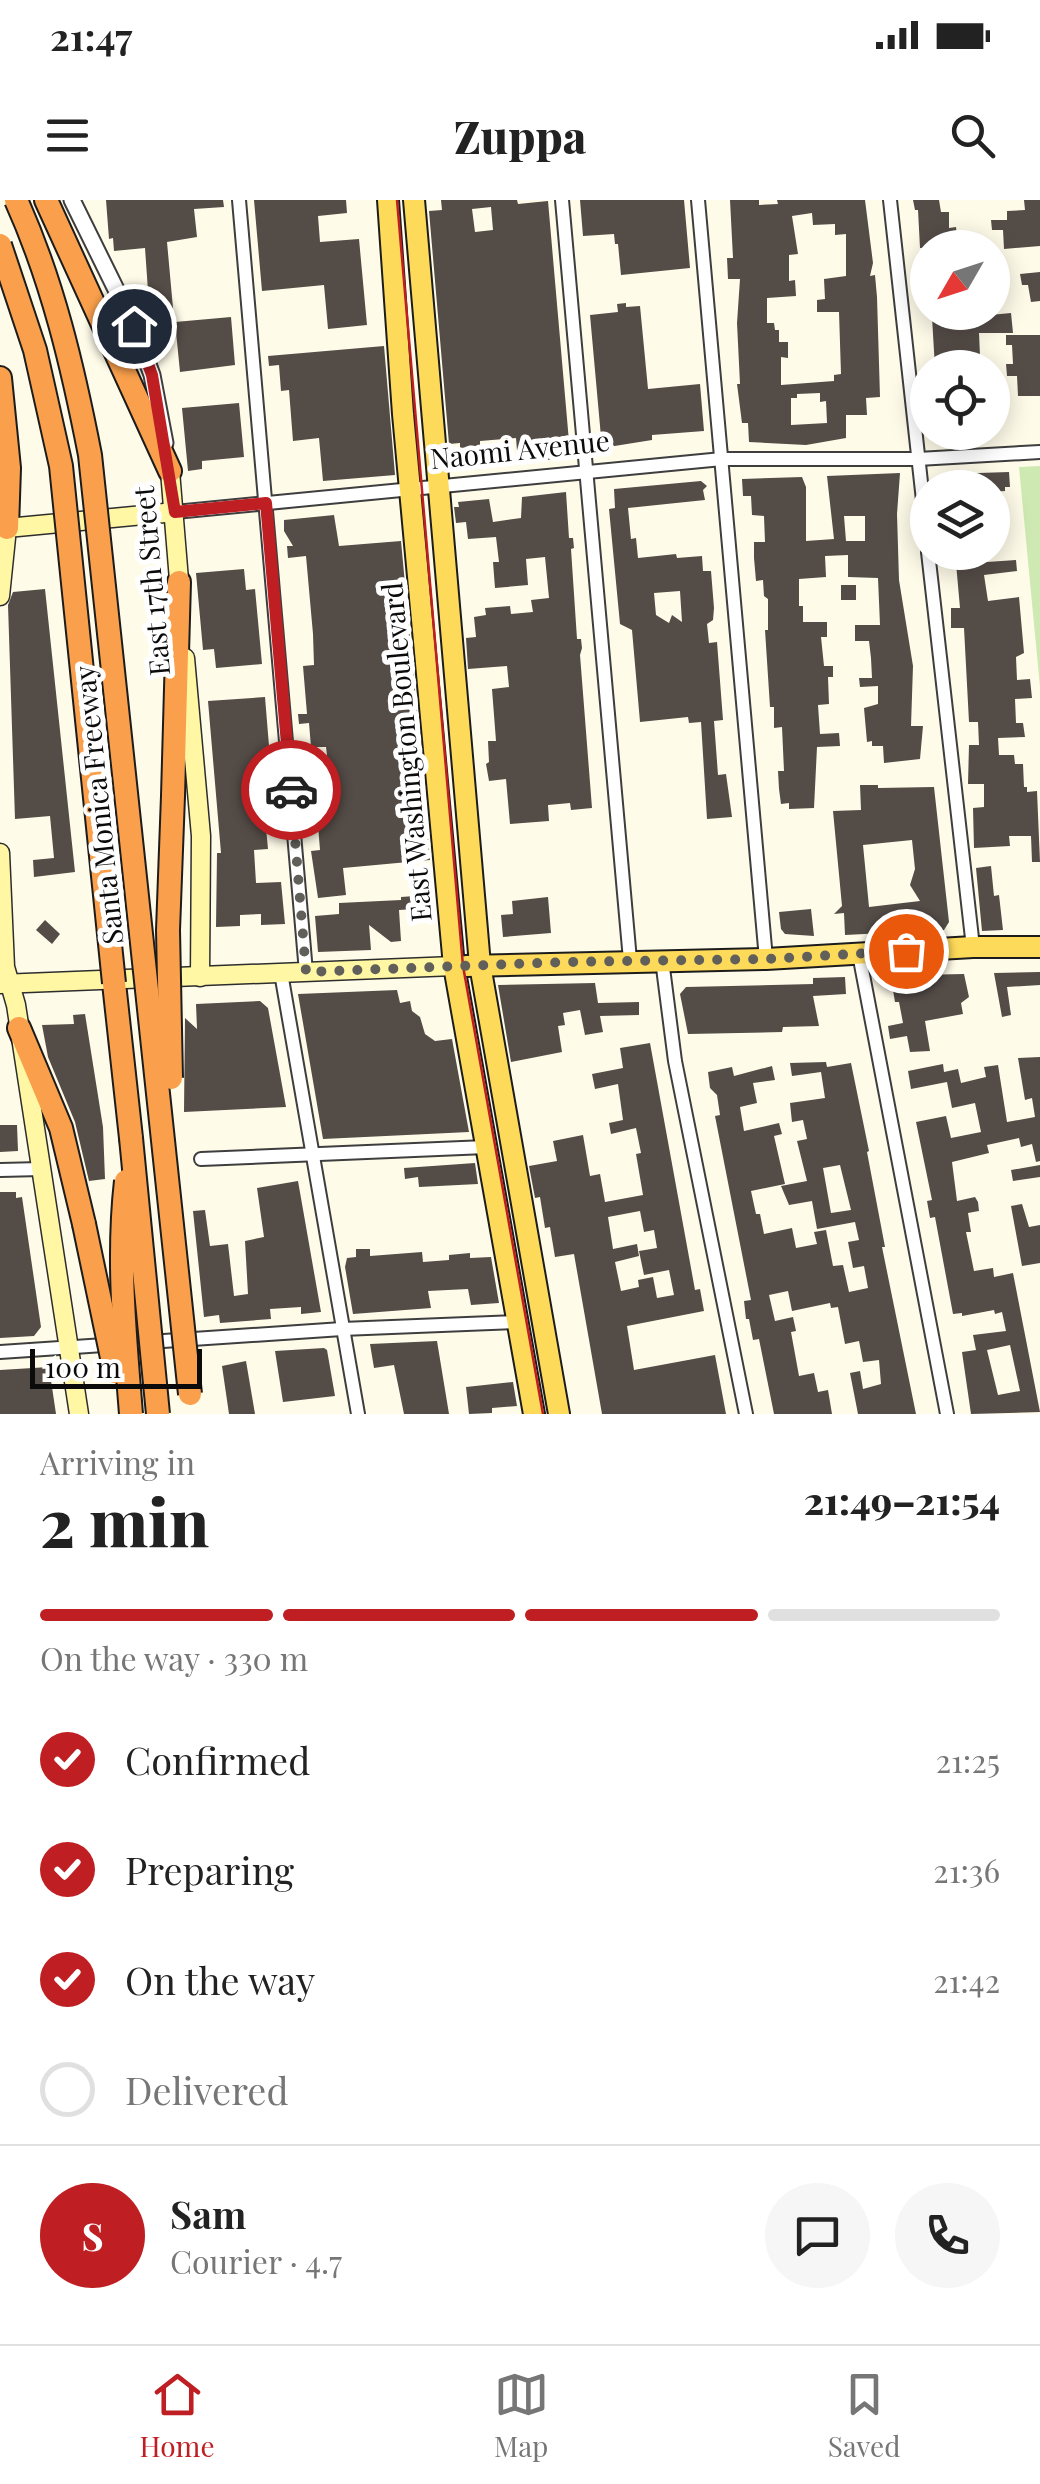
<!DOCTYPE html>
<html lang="en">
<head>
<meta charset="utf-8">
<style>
  :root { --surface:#fff; --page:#f6f6f6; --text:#222; --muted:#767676; --line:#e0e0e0; --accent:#bf1f22 }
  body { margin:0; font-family:"Playfair Display",serif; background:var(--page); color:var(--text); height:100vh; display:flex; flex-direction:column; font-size:38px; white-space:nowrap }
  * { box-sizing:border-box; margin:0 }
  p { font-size:32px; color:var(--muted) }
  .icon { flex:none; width:55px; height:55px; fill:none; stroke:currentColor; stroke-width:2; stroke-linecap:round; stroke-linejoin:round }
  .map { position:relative; height:1214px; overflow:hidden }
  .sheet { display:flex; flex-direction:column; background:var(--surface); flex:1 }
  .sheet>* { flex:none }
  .needle { width:65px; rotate:231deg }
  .buttons { position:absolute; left:910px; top:30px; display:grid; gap:20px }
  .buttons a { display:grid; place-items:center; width:100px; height:100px; border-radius:50%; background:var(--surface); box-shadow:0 5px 25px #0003; font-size:50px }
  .scale { position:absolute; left:30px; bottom:25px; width:172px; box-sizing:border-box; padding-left:10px; border:5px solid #0b0b0b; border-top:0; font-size:28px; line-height:35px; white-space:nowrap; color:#0b0b0b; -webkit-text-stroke:8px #fff; paint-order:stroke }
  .pin { position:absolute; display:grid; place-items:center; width:85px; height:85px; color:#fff; margin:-42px; border:5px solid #fff; border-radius:50%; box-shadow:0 2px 10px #0007 }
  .courier { position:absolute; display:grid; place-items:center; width:100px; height:100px; margin:-50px; border:8px solid #bf1f22; border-radius:50%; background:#fff; color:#222; box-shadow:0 2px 12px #0007 }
  .overview em { font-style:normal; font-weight:800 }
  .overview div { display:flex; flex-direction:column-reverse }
  .overview { display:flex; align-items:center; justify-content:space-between; height:170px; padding:0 40px }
  h1 { font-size:65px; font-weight:800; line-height:75px }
  .bar { display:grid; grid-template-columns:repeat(4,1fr); gap:15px 10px; align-content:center; height:120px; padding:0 40px }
  .bar i { height:12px; border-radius:8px; background:var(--line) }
  .bar .active { background:var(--accent) }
  .bar p { grid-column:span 4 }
  .line { display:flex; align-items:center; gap:25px; padding:0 40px; border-top:2px solid var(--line) }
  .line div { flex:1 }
  .round { display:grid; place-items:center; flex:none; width:105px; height:105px; border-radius:52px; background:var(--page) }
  ol { padding:0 40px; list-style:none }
  li { display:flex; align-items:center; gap:30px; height:110px }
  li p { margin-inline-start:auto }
  li .icon { padding:10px; border-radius:50%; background:var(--accent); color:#fff; stroke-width:4 }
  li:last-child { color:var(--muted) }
  li i { width:55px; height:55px; border:5px solid var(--line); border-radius:50% }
  .status { display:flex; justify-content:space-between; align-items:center; height:70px; padding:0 50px; background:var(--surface); direction:ltr }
  .status svg { height:28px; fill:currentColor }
  header { display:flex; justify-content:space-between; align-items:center; height:130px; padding:0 40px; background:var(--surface); font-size:45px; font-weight:800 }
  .tabs { display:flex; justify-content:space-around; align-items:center; height:140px; border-top:2px solid var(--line); background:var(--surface); font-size:28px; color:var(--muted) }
  .tabs a { display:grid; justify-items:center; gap:5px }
  .tabs .active { color:var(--accent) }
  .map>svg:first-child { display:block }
  .green { fill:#ceeab2 }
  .building { fill:#544c47; fill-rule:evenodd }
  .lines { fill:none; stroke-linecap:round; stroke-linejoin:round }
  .minor-casing { stroke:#3e3e3e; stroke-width:16 }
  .tertiary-casing { stroke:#3e3e3e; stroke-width:19 }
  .secondary-casing { stroke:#2d2d2d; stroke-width:21 }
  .primary-casing { stroke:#1c1c1c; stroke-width:24 }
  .motorway-casing { stroke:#1c1c1c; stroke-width:26 }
  .minor { stroke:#fff; stroke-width:12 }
  .tertiary { stroke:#fff; stroke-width:15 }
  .secondary { stroke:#fff7a4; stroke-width:18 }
  .primary { stroke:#feda5a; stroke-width:20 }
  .motorway { stroke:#faa04c; stroke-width:22 }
  .tram { stroke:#bf1f22; stroke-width:2.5 }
  .motorway-bridge-casing { stroke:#1c1c1c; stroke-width:26; stroke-linecap:butt }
  .motorway-bridge { stroke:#faa04c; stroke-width:22 }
  .done { stroke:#605f59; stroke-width:10; stroke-dasharray:0 18 }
  .route { stroke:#bf1f22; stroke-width:12 }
  .labels { text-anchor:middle; stroke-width:10; stroke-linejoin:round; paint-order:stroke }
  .street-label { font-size:28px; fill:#0b0b0b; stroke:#fff }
</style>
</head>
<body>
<div class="status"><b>21:47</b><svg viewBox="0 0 49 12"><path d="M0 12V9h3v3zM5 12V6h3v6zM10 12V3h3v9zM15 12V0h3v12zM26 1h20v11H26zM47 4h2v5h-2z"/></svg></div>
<header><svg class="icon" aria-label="menu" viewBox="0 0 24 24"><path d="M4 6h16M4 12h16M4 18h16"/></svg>Zuppa<svg class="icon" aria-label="search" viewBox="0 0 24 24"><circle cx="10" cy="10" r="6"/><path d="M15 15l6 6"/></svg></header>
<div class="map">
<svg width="1040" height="1214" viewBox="0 0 1040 1214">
  <rect width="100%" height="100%" fill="#fffbe9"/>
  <!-- green -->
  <polygon class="green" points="1040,266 1040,487 1019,267"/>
  <!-- building -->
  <g class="building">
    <polygon points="106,0 223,0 224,7 194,9 197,37 167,42 175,130 153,132 150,109 142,109 141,92 148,91 145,48 114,51 113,38 109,39"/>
    <polygon points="254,0 346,0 347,13 318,16 320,42 359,39 367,125 328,129 324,85 262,91"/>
    <path d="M441 0H517L518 4 548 1 570 253 566 258 518 263 516 238 480 241V246L460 248V243L449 244 429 11 442 10ZM491 7 493 30 475 32 472 9Z"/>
    <polygon points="580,0 684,0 690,68 621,75 618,44 615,44 614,34 583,36"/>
    <path d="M730 0H759V5L778 4 777 0H865L873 63 870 76 875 75 877 97 880 197 866 198 867 215H846V238L806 245 749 242 748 223H742L737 184H740L737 123 740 79H728L727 58H733ZM812 13 813 25 835 24V35L846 34V76L824 79 825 99 817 100V112H839L841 174 834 175V181L781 185V157L788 158V142H779V130H775L774 123H767V98L796 96 795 80 789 81V55L798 54 792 16ZM820 193V202L826 201 827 223 791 225V198H797V194Z"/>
    <polygon points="913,0 939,0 941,12 949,12 949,28 956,27 958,46 920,48 918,10 915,10"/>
    <polygon points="1024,0 1040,0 1040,46 1004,49 1003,30 992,30 991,20 1007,20 1007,11 1025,10"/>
    <polygon points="1040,72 1040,101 1031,102 1028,85 1022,85 1020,74"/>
    <polygon points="626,103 626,107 640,106 648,189 700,184 704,231 652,235 652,240 602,248 590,115 618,112 617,104"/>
    <polygon points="961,112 990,112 990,115 1011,113 1013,133 979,133 980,156 983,156 984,168 935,168 932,117 961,117"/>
    <polygon points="231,117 235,165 180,172 175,122"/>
    <polygon points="1006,135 1040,135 1040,196 1018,196 1017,176 1007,176 1006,164 1013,164 1012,145 1006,145"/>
    <polygon points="384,146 395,275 323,281 319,238 293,241 289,190 281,191 279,165 269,166 268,156"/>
    <polygon points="239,203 244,257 202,261 202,269 188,271 182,208"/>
    <polygon points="1009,272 1010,287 1005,287 1005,291 992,292 992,288 949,288 948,274"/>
    <path d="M900 273 897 314 899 380 913 466 911 526H923L920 559 884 563 883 546H872V541L867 542 864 508 878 504V486L860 487 859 478H872L871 458 869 441H855V425H880L878 378 848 377V355L825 356 826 377 799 379V406H803V422H827V437H821L824 466H833V477H828L829 504 818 505 820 534 839 533 840 546 817 547 814 608 789 609V603L781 604 779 589 778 571H784L782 527 774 528V507H770L765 430H768V399L764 396 763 380 756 381 754 358V342H765L764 316 752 315 751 296H743L742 279 802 277 806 287V341L834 339 827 276ZM844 316H865V341H846Z"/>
    <path d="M701 281 707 286 703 290 705 300 628 308 631 339 636 338 638 358 676 354 677 358 702 356 703 371H711L714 408 713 420 707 424 709 443 717 442 723 520 714 521 718 575 726 574 732 617 707 619 701 522 689 523 688 517 640 522 632 430 620 424 609 309 615 308 614 289ZM680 391 682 422 672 415 669 423 656 415 654 393Z"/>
    <polygon points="566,292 569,338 573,338 574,348 571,349 577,439 581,439 582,448 580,455 592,608 571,610 570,603 548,605 549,621 510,624 506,579 489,581 486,564 489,562 488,541 496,541 492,489 509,487 507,466 468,469 466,438 476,437 474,417 486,415 485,408 510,406 511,414 533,412 531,400 549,398 545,357 526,359 528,385 495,388 493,362 499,362 496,337 468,339 466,322 456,323 454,307 459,307 458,302 489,299 493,322 521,318 522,297"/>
    <polygon points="334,315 339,346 401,341 423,577 415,578 418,619 421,635 428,638 430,660 343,668 346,695 318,698 311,651 320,650 316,600 314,592 305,593 304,583 314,582 313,565 328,564 326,547 311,547 309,523 299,524 298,514 307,514 303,466 314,465 313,434 306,356 288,358 287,346 293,346 284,331 284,320"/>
    <polygon points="955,352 979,352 979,358 986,358 987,362 1016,360 1017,371 984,375 988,401 1019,397 1024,453 1016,457 1017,480 1030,479 1032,498 1015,499 1016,523 1023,523 1025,537 998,538 999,555 1014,555 1015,564 1023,564 1024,587 1027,587 1027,592 1037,591 1040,662 1032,662 1031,636 1009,636 1010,646 974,648 973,608 984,607 984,584 968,584 969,545 979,545 978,522 969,522 964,428 951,428 951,408 960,408"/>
    <polygon points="244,369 246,390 255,389 262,464 216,468 214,449 203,450 196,373"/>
    <rect x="841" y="385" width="15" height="15"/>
    <polygon points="45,389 75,672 34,677 33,660 54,658 50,616 15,619 8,405 13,392"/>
    <polygon points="265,497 273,595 263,596 268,649 254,650 256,683 281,682 285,724 261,725 261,714 240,715 240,726 216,727 217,653 221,653 208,501"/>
    <path d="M860 585H878V588L934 587 949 722 944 730 845 735 844 713 834 714 842 706 833 611 861 610ZM912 640 915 669 910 685 920 701 869 707 863 645Z"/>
    <polygon points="991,666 994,696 999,695 1003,730 982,731 976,668"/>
    <polygon points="429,695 430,708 399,710 401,741 391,742 369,725 371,750 318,752 315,716 339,714 339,703 401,700 401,697"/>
    <polygon points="548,697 551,733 503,737 501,715 513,714 512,701"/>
    <polygon points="811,709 814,736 785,734 781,729 779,712"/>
    <polygon points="45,720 60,734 52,744 36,730"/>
    <polygon points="1040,772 1040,785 1007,787 1011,815 1002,817 994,773"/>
    <polygon points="964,774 969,797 961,803 963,814 925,821 930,851 910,852 907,836 890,839 888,826 903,823 899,802 895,802 893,790 919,786 917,775"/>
    <polygon points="845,777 846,794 813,796 819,826 783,827 782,832 688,834 680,794 686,787 813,784 813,778"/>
    <polygon points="595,783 598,803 639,802 639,815 600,816 603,832 585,835 580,810 563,813 565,825 558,826 562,852 511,862 498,785"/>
    <polygon points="397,790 400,803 410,801 412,811 420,817 425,834 435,841 452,839 469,932 323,939 298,794"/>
    <polygon points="260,801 268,808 286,907 184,912 185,818 197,829 196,804"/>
    <polygon points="85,814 103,927 105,979 89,981 75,922 48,857 42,825 74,824 73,815"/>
    <path d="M650 843 695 1090 700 1089 704 1111 627 1126 634 1170 715 1155 726 1214H602L574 1054 555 1057 550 1027 545 1028 540 997 535 998 529 966 557 961 553 941 583 935 590 976 600 974 605 1002 643 995 636 954 641 953 636 928 611 934 609 923 623 920 618 884 595 889 592 874 623 868 620 848ZM640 1011 644 1032 654 1030 657 1048 639 1051 644 1075 669 1070 674 1095 657 1098 653 1077 638 1080 639 1087 621 1091 615 1062 639 1056 637 1044 613 1049 608 1017Z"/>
    <path d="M1040 857V961L1036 962 1032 944 1021 947 1019 938 987 945 989 953 952 962 957 1001 975 997 978 1002 979 1011 968 1013 971 1032H966L974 1071 993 1068 994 1077 1013 1073 1040 1212 971 1214 962 1152 976 1150 973 1135 1006 1131 1002 1112 995 1114 994 1110 962 1116V1113L953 1114 935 1017 930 1018 927 1001 932 1000 916 922 946 916 951 938 981 932 975 903 952 908 947 882 911 889 908 871 943 864 944 872 958 869 961 883 986 877 984 867 998 865 1007 922 1035 917 1032 898 1025 900 1018 858ZM1010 1145 1020 1191 998 1195 987 1150Z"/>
    <path d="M826 862 827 867 851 863 869 951 867 952 885 1047H882L916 1214H858L850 1173 860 1171 863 1189 881 1184 879 1160 863 1162 859 1141 845 1144 838 1107 831 1108 830 1103 792 1111 788 1091 769 1095 775 1121 793 1117 796 1131 791 1132 799 1176 814 1173 818 1192 828 1190 832 1214H774L759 1139 753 1140 749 1119H746L744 1101 751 1100 715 916 720 915 717 895 710 888 708 872 732 867 734 876 772 866 775 880 753 883 757 903 740 907 744 931 779 923 782 934 774 936 785 984 751 991 756 1014H760L764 1034 792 1028 796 1048 817 1044 814 1032 826 1030 833 1066 843 1065 849 1092 868 1088 864 1066 853 1068 848 1042 859 1040 855 1022 817 1029 812 1001 789 1005 781 986 807 981 797 941 807 939 803 920 792 922 790 903 825 898 821 872 792 876 790 863ZM840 965 851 1010 831 1013 823 968Z"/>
    <polygon points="0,925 17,925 18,951 0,952"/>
    <polygon points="475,963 478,984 419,987 418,977 405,979 404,968"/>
    <polygon points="1040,965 1040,977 1013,981 1011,970"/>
    <polygon points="298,981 321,1112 301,1114 301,1107 270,1109 271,1119 220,1123 219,1115 204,1117 193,1011 205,1010 210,1046 228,1044 234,1096 248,1094 245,1041 264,1037 257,988"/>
    <polygon points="0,992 16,992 16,998 22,997 41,1127 34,1136 0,1138"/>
    <polygon points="1022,1004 1029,1027 1040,1025 1040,1063 1022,1066 1011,1006"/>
    <polygon points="356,1049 370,1049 370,1056 422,1052 423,1062 449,1060 449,1055 470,1053 470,1058 491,1057 499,1103 471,1105 468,1089 428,1091 431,1108 353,1114 345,1067 347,1058 356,1057"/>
    <polygon points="437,1141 449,1214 404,1214 394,1165 374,1168 370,1144"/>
    <polygon points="324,1148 327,1150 335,1196 283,1202 275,1151"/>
    <polygon points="246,1161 255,1214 229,1214 222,1166"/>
    <polygon points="49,1167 56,1214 0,1214 0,1170"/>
    <polygon points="513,1182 517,1206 492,1208 492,1213 469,1214 466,1187"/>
  </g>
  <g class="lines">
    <!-- minor casing -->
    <g class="minor-casing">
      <g id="minor">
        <polyline points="239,0 306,772"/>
        <polyline points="562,0 630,760"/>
        <polyline points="698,0 766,759"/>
        <polyline points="890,0 928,346"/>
        <polyline points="175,312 722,259 918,259 1040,252"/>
        <polyline points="928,352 973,747"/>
        <polyline points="859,754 947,1214"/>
        <polyline points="662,760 675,861 746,1214"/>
        <polyline points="281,773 358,1214"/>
        <polyline points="201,959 486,947"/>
        <polyline points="0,970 41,969"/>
        <polyline points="0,1152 342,1129 519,1122"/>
      </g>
    </g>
    <!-- tertiary casing -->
    <g class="tertiary-casing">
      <polyline id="tertiary" points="72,0 134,126 152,175 165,243"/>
    </g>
    <!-- secondary casing -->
    <g class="secondary-casing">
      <g id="secondary">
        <polyline points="170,271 180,392"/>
        <polyline points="0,396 7,328 175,312"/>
        <polyline points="185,458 201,636 200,777"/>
        <polyline points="0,653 5,767 16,805 79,1214"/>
        <polyline points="0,784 454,766"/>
      </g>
    </g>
    <!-- primary casing -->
    <g class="primary-casing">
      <g id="primary">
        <polyline points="388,0 403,214 454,766 534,1214"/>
        <polyline points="414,0 480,765 559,1214"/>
        <polyline points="466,766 766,759 973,747 1040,747"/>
      </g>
    </g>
    <!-- motorway casing -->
    <g class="motorway-casing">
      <g id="motorway">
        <polyline points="46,0 170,271"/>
        <polyline points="0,178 9,268 7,328"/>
        <polyline points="173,596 179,382"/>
        <polyline points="114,783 131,938"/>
        <polyline points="19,828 61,928 84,1024"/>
      </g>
    </g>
    <!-- minor -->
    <use href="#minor" class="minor"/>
    <!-- tertiary -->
    <use href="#tertiary" class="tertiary"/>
    <!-- secondary -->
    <use href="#secondary" class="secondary"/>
    <!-- primary -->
    <use href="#primary" class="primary"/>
    <!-- motorway -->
    <use href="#motorway" class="motorway"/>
    <!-- tram -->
    <polyline class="tram" points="397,0 463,766 543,1214"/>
    <!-- motorway-bridge casing -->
    <g class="motorway-bridge-casing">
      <g id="motorway-bridge">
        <path d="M16 0C53 82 73 168 90 255L190 1194"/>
        <polyline points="0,45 35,150 61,266 114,783"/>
        <polyline points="171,878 168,730 173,596"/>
        <polyline points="131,938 158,1214"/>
        <path d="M126 981C117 1059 125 1137 131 1214"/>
        <polyline points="84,1024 115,1172"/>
      </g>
    </g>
    <!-- motorway-bridge -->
    <use href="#motorway-bridge" class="motorway-bridge"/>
  </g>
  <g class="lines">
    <!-- done -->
    <polyline class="done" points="291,590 306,772 566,762 766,759 906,751"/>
    <!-- route -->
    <polyline class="route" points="134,126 152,175 175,312 266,303 291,590"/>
  </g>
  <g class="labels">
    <!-- street labels -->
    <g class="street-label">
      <text transform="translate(520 250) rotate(-6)" y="10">Naomi Avenue</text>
      <text transform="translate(152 381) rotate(-95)" y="10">East 17th Street</text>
      <text transform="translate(407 552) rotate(-95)" y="10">East Washington Boulevard</text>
      <text transform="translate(99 605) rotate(-96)" y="10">Santa Monica Freeway</text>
    </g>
  </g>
</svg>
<div class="buttons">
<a><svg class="needle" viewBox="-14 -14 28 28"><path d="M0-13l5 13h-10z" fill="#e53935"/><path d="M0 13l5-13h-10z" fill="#767676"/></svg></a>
<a><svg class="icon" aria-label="locate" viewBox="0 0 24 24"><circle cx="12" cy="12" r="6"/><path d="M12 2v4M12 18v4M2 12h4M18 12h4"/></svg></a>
<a><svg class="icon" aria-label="layers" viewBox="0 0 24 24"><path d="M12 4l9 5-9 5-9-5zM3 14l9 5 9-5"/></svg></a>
</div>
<div class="scale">100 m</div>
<div class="pin" style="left:906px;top:751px;background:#ea580c"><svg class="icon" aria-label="bag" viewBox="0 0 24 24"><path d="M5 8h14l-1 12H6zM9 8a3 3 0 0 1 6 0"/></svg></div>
<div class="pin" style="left:134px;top:126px;background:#1f2937"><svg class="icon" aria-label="home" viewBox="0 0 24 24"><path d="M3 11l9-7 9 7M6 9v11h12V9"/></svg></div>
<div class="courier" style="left:291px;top:590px"><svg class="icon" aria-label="car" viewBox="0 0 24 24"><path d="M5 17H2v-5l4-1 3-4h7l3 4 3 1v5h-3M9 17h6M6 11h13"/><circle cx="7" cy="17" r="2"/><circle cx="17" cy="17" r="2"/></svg></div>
</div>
<section class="sheet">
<div class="overview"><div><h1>2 min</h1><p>Arriving in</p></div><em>21:49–21:54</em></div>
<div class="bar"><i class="active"></i><i class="active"></i><i class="active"></i><i></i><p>On the way · 330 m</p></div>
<ol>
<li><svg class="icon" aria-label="check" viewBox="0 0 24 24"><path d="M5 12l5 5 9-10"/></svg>Confirmed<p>21:25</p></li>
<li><svg class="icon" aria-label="check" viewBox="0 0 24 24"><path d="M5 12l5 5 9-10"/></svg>Preparing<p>21:36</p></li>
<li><svg class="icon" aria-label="check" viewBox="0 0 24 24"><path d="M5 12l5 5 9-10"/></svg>On the way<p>21:42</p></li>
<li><i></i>Delivered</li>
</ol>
<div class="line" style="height:180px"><b class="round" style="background:var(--accent);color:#fff">S</b><div><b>Sam</b><p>Courier · 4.7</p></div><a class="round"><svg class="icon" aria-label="chat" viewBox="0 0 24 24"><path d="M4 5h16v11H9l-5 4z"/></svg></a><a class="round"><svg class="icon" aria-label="phone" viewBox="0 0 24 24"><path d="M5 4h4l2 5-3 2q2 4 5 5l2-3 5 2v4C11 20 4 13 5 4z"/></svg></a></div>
</section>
<nav class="tabs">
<a class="active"><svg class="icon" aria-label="home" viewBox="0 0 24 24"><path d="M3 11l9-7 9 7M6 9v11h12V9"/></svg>Home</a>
<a><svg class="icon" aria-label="map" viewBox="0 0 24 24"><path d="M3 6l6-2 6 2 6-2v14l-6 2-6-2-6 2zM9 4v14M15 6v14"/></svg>Map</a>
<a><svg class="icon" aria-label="saved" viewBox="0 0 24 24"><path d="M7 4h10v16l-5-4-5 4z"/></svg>Saved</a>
</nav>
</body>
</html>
